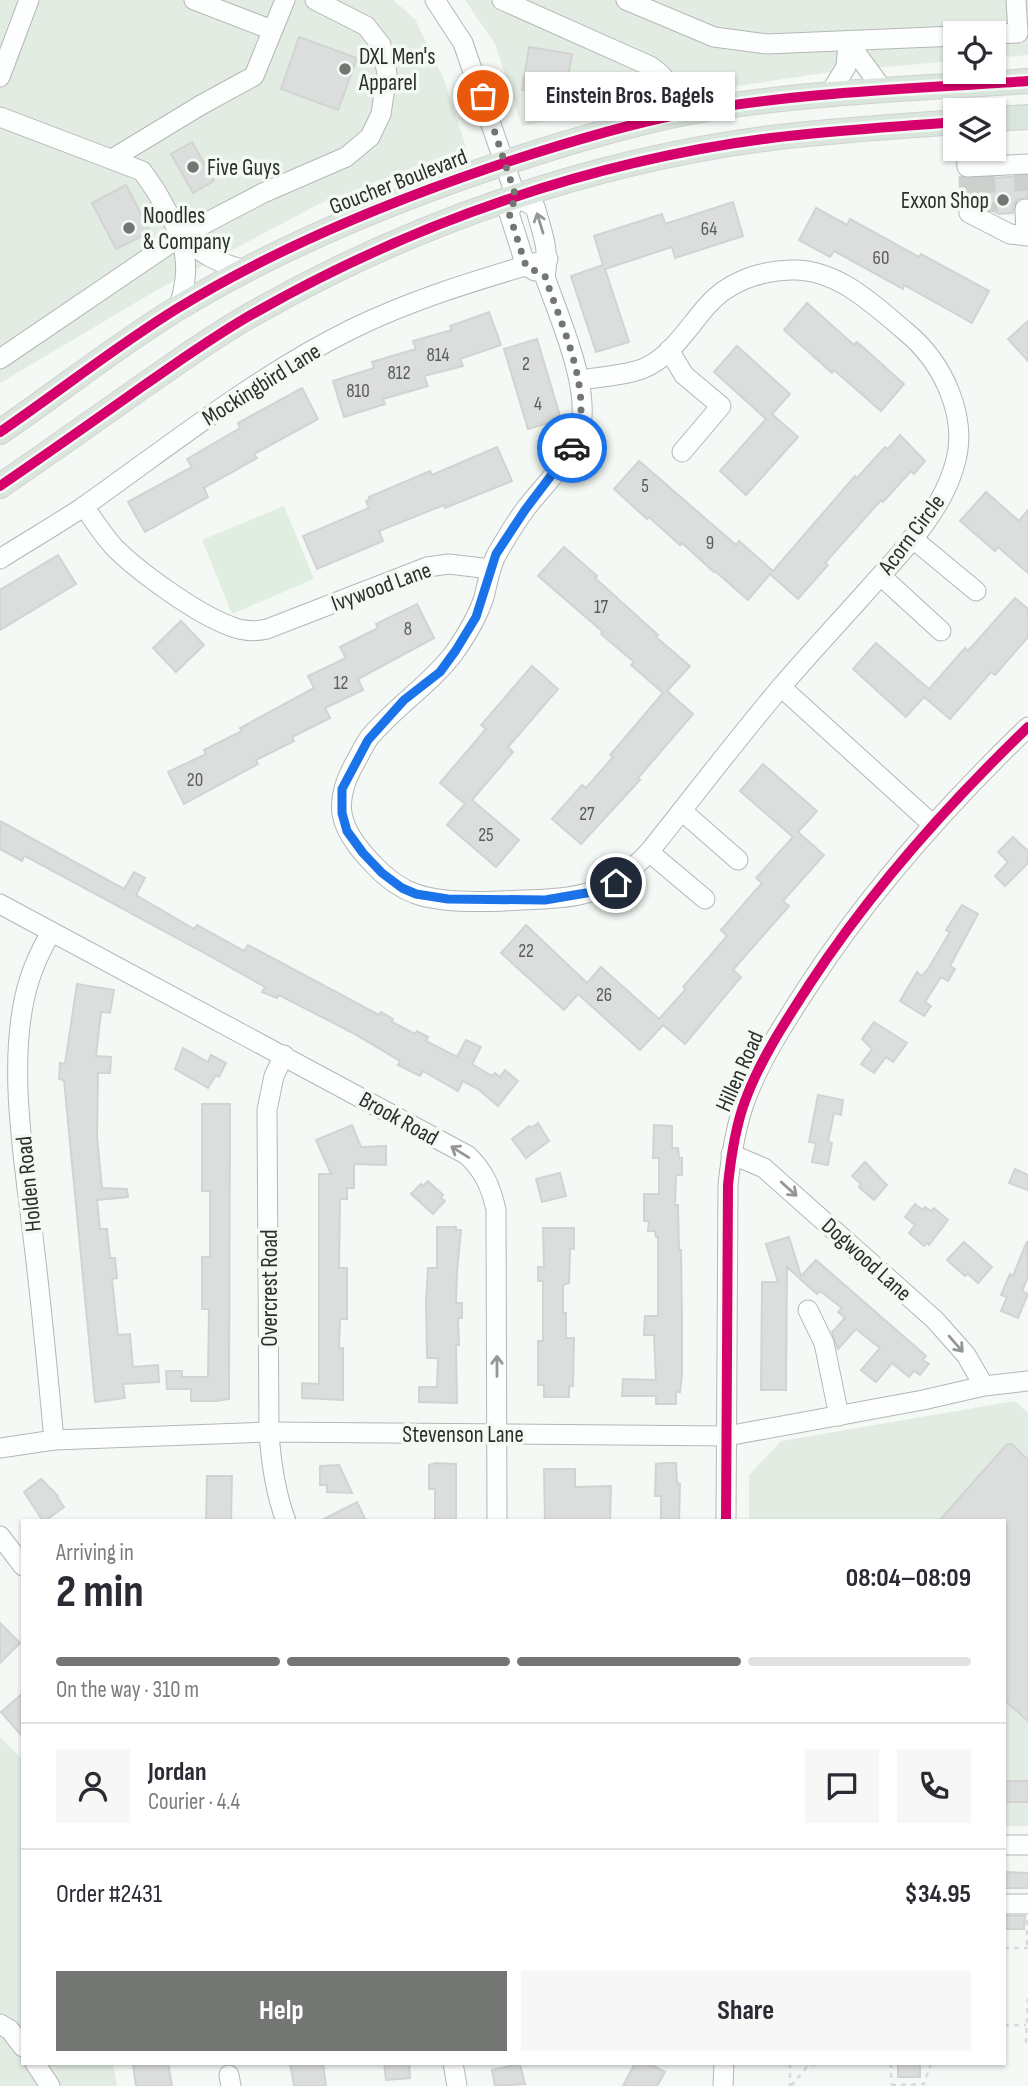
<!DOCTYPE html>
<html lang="en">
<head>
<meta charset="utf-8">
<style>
  :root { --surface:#fff; --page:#f7f7f7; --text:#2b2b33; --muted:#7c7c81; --line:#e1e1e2; --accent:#737673 }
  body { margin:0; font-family:"Sofia Sans Condensed",sans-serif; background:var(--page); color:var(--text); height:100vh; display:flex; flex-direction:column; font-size:26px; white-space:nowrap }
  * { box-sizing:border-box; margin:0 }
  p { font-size:23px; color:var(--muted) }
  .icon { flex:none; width:38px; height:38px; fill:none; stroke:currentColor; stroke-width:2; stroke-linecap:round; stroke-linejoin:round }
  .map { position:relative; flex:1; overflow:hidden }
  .side { position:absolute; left:21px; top:1519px; width:985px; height:546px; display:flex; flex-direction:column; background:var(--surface); border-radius:0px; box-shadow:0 2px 5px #0004 }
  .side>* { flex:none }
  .controls { position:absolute; left:943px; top:21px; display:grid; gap:14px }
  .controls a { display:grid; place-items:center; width:63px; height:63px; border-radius:0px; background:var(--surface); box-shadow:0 2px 5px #0004; font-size:35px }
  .pin { position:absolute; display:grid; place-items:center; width:60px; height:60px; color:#fff; margin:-30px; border:4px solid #fff; border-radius:50%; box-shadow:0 2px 7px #0007 }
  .courier { position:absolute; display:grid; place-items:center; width:70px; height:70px; margin:-35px; border:5px solid #1a73e8; border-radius:50%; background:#fff; color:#222; box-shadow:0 2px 9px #0007 }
  .bubble { position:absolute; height:49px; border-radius:0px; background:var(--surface); box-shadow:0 2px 5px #0004; font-size:23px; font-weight:700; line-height:49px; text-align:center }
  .summary em { font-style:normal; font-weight:700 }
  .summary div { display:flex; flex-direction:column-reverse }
  .summary { display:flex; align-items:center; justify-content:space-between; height:119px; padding:0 35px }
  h1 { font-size:46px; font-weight:700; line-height:52px }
  .bar { display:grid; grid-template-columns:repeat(4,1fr); gap:10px 7px; align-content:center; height:84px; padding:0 35px }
  .bar i { height:9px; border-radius:5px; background:var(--line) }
  .bar .current { background:var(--accent) }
  .bar p { grid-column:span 4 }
  .line { display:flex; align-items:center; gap:18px; padding:0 35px; border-top:2px solid var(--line) }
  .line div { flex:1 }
  .round { display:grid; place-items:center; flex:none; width:74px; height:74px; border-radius:0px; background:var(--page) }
  .primary-button { display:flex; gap:14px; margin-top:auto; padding:14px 35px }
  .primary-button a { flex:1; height:80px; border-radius:0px; background:var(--accent); color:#fff; font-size:28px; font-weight:700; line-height:80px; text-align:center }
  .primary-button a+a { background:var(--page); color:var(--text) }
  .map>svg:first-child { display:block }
  .built { fill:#e2ece3 }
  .green { fill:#dfeee1 }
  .building { fill:#dbdedc; stroke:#d1d4d1; stroke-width:2 }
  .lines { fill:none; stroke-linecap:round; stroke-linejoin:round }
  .minor-tunnel { stroke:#ccd1cd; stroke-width:19; stroke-dasharray:19 10; stroke-linecap:butt }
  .minor-casing { stroke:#b4b8b5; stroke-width:21 }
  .major-casing { stroke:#d1d3d1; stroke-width:26 }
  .path { stroke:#dadada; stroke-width:2.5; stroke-dasharray:5 5; stroke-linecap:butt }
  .minor { stroke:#fdfefe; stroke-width:19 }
  .major { stroke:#dae5dd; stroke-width:24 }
  .cycleway-casing { stroke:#f3faf4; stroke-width:15 }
  .cycleway { stroke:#d6006c; stroke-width:10 }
  .oneway { stroke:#959696 }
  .done { stroke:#737673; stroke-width:7; stroke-dasharray:0 12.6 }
  .route { stroke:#1a73e8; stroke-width:9 }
  .poi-dot { fill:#737673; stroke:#f3faf4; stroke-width:2.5 }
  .labels { text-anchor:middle; stroke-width:7; stroke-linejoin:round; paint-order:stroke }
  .number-label { font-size:19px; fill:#5a5c5a }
  .poi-label { font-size:23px; fill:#2d2f2d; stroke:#f3faf4; text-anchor:start }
  .street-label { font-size:23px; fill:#2d2f2d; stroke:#f3faf4 }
</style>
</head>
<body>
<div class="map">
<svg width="1028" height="2086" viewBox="0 0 1028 2086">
  <rect width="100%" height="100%" fill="#f4f9f5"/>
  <!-- built -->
  <g class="built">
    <polygon points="0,0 393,0 415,19 444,80 466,147 319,204 157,290 0,383"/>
    <polygon points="465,0 1028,0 1028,55 994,58 994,33 956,33 955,61 837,71 697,92 522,126 495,44"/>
    <polygon points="1015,1401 1028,1413 1028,1826 1005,1826 1004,1521 749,1521 749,1475 781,1441"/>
    <polygon points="0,1737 23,1760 23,2063 113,2063 117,2086 0,2086"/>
  </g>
  <!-- green -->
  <polygon class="green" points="284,506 314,579 232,614 202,540"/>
  <!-- building -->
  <g class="building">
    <polygon points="299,37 357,58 338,110 281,89"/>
    <polygon points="529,47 572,54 564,97 522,90"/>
    <polygon points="192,142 214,181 193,193 171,154"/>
    <polygon points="1028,176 1028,197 1018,199 1014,204 1013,213 999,214 974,202 963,203 961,178 968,179"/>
    <polygon points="126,185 150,232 116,249 92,203"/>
    <polygon points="733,202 743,236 675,258 672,247 605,269 629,342 596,352 571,276 603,265 594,236 662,214 665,224"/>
    <polygon points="816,208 847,225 850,219 919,257 921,254 989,291 972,323 904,285 903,289 834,251 830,257 799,240"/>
    <polygon points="807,303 854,345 857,342 904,384 881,411 834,370 832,373 784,330"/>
    <polygon points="489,312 501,345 460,359 463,366 424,376 428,386 383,399 385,404 344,417 333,381 374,368 372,362 416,349 413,341 452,330 450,326"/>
    <polygon points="1028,321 1028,361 1008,339"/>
    <polygon points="537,339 561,419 528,429 504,349"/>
    <polygon points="737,346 790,394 772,414 798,437 746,495 720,471 766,419 714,372"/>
    <polygon points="302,388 318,419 254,454 257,458 204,488 208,497 145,532 128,502 192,467 187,459 240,428 238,423"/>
    <polygon points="900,435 925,461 914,474 911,471 883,502 881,500 825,563 828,565 798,599 770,574 748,600 715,571 714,572 682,543 680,545 649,517 647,519 614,489 639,461 736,545 739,541 773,571 855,476 857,478 885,447 888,449"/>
    <polygon points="497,447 512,481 445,508 444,505 379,531 383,541 317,569 303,536 369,508 366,501 370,499 369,497 430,471 432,475"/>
    <polygon points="986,492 1019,521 1028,510 1028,573 998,547 995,551 960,521"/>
    <polygon points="564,547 597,576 595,578 658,635 656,637 690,666 667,691 693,714 638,778 640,780 581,844 552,819 582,785 586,788 613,757 610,755 663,693 631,665 634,662 601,634 603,632 538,576"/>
    <polygon points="58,555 76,584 0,630 0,590"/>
    <polygon points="1015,598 1028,609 1028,637 995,675 991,672 950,719 924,697 906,717 853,669 876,643 929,689 965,648 968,651"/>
    <polygon points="417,604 434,638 358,679 363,690 325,708 330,718 292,737 294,741 256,760 258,764 184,804 168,772 206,754 204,750 242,731 240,728 314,688 308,676 346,658 340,647 378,628 376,624"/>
    <polygon points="181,621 204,645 176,672 153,648"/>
    <polygon points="532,666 558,689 508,747 513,752 472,800 519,840 496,867 447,825 465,804 440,783 486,729 481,725"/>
    <polygon points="763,764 817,811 798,832 824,855 783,901 789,906 733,970 741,977 685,1044 663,1025 640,1050 578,994 564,1010 501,953 526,925 587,983 601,967 659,1019 686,989 683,987 727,936 721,930 762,883 756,878 793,837 740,791"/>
    <polygon points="0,821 124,889 134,872 145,878 136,895 194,929 197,925 244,951 248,945 379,1015 381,1012 393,1019 392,1022 415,1034 417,1031 428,1037 426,1041 457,1057 466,1040 481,1047 472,1064 492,1076 495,1073 500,1077 505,1070 518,1081 498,1106 478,1089 463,1081 458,1091 423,1071 420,1076 398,1065 400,1061 351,1032 279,995 277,998 262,992 265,987 208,955 29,858 24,856 22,861 0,849"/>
    <polygon points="1013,837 1028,851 1028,863 1005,886 995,876 1008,862 998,852"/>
    <polygon points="962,905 978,914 950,966 955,969 948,981 941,977 925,1002 931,1006 924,1016 900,1001 917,972 922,976 928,969 950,932 946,930"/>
    <polygon points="77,984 114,990 110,1013 101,1012 96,1056 111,1057 110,1073 98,1073 97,1137 102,1188 127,1189 128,1197 97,1200 100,1229 107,1229 110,1258 115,1258 117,1278 112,1279 118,1335 130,1334 133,1367 158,1365 159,1382 123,1384 125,1398 95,1402 64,1080 59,1079 60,1063 65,1064"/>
    <polygon points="874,1022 907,1043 893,1062 886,1057 874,1073 861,1064 872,1049 862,1039"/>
    <polygon points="183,1048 208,1062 211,1055 226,1063 219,1077 216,1075 208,1088 175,1069"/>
    <polygon points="818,1095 843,1100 841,1115 834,1113 828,1142 832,1143 828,1165 812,1162 816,1143 809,1142"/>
    <polygon points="202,1104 230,1104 229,1399 217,1401 191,1401 191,1389 167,1389 166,1371 182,1371 182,1377 208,1377 209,1309 202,1309 202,1257 210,1257 210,1191 202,1191"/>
    <polygon points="538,1123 549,1141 526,1158 512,1139 529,1126 531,1128"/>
    <polygon points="352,1125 361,1147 386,1146 386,1165 354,1164 354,1188 347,1188 347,1199 340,1199 339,1268 347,1268 347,1319 340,1319 339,1348 343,1348 343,1400 302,1398 302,1383 319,1384 319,1174 331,1174 316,1140"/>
    <polygon points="654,1125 672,1126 672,1148 678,1148 679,1158 682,1158 682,1175 676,1175 675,1205 678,1205 679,1250 681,1250 682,1319 682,1374 680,1392 676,1392 676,1404 656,1404 656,1396 622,1396 623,1379 656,1380 654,1335 644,1335 645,1316 658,1316 658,1237 656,1237 655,1231 648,1231 649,1221 644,1221 644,1194 659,1194 659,1158 653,1158"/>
    <polygon points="865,1162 887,1185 874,1200 859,1187 861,1184 852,1176"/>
    <polygon points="1015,1169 1028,1175 1028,1190 1009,1183"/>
    <polygon points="560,1173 566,1196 542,1202 536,1179"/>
    <polygon points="428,1181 443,1195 441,1198 445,1201 433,1214 411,1194 421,1184 423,1186"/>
    <polygon points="915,1204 923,1210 925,1207 931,1211 934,1208 948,1220 929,1245 927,1243 924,1246 909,1233 915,1225 905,1217"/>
    <polygon points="437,1227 456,1227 456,1230 461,1230 457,1271 456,1303 462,1303 462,1318 458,1318 459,1345 456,1345 457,1403 419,1402 419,1387 437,1387 438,1358 427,1358 426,1301 428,1268 437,1268"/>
    <polygon points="543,1228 574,1228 574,1249 570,1249 569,1283 563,1285 563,1313 566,1313 566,1338 574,1338 573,1386 569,1386 569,1397 544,1397 544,1385 538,1385 538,1341 543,1341 543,1281 538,1281 538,1267 544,1267"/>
    <polygon points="789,1237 801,1276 816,1260 926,1356 923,1360 929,1364 920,1375 914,1371 909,1377 892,1363 876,1382 861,1370 880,1348 856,1329 838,1349 832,1332 845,1318 838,1312 842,1308 820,1291 817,1294 787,1267 786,1390 761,1390 762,1282 778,1282 766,1244"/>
    <polygon points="1027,1241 1028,1277 1022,1291 1028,1294 1018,1318 1001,1311 1007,1297 1001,1295 1010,1274 1013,1276"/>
    <polygon points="964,1242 992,1267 978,1283 968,1274 965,1276 947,1260"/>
    <polygon points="1007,1444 1012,1444 1028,1460 1028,1721 1004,1700 1004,1521 939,1521"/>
    <polygon points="436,1463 456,1464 456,1521 435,1521 435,1489 429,1489 429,1465"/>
    <polygon points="664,1463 676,1463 677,1483 680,1484 679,1521 661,1521 661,1496 655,1496 656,1464"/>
    <polygon points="339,1465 352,1493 327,1492 327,1485 320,1485 320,1466"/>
    <polygon points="544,1469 575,1469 575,1487 611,1486 610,1521 545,1521"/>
    <polygon points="207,1476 232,1476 231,1521 206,1521"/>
    <polygon points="41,1479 58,1496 57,1497 64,1507 45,1521 43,1521 24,1492"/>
    <polygon points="357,1502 366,1521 320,1521"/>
    <polygon points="0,1623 20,1643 0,1663"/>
    <polygon points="23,1693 23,1737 1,1712"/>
    <rect x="1004" y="1781" width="24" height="21"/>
    <polygon points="1004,1872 1028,1873 1028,1888 1004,1888"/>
    <polygon points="1004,1916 1025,1916 1024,1929 1004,1929"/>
    <polygon points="146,2063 168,2063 172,2086 136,2086 133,2065"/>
    <polygon points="290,2063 323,2063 326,2086 294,2086"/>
    <polygon points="384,2063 409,2063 410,2078 386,2080"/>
    <polygon points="635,2063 648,2063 665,2072 657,2086 623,2086"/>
    <rect x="898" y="2063" width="22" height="14"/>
    <polygon points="520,2064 525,2084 495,2086 492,2070"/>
  </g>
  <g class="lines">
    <!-- minor-tunnel -->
    <g class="minor-tunnel">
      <polyline points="1023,172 1025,209"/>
      <polyline points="985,174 988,212"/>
      <polyline points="968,176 969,213"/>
    </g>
    <!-- minor casing -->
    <g class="minor-casing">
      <g id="minor">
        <polyline points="194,0 272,30"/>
        <polyline points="435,0 463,43 516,197"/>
        <path d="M502 0 650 66C668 78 676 94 686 113"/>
        <polyline points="626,0 714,37 767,44 956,36"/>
        <polyline points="994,34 1018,33 1016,0"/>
        <polyline points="0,77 29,0"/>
        <polyline points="829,95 846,67 848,42 884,91"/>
        <polyline points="0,117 142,171 156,191 181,236"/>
        <polyline points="966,149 967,167 1028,164"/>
        <polyline points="112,159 201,105 254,76 285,0"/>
        <path d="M516 197 535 207C542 231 550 251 545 277 559 317 591 388 580 429 571 460 546 483 527 507 516 521 507 537 498 552 490 565 488 582 484 597 478 616 466 636 454 653 430 685 395 706 369 738 364 745 360 754 356 761 331 804 339 829 373 864 385 877 399 888 416 894 445 904 490 902 521 900 579 898 608 896 649 852 693 797 736 740 781 687 811 652 843 618 873 584 904 550 941 512 954 467 970 418 943 362 905 331 873 304 836 268 791 270 759 271 727 282 706 307 687 329 670 358 642 369 622 376 600 377 579 380"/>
        <polyline points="516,197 509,213 526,266 535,271"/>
        <polyline points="1025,209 1026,235"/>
        <polyline points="969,213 1010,234 1028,236"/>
        <path d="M179 307C187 279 188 265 181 236 204 255 218 264 247 270"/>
        <polyline points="669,350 684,375 721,406 682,452"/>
        <polyline points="0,359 181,236 263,193 346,157 370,137 381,114 387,73 381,45 366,26 315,0"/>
        <path d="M84 506C93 520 102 533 113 546 137 571 197 614 230 626 242 631 254 632 267 629L427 567 449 564 491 569"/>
        <polyline points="912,538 976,591"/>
        <path d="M0 559C28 541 58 524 86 505 172 444 257 376 352 329 415 298 481 279 548 259"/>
        <polyline points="881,576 941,631"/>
        <polyline points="781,687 932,824"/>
        <polyline points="682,811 738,860"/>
        <polyline points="649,852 705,899"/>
        <path d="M0 904 467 1155C484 1171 491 1187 496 1210L497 1521"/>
        <path d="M51 932C42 948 34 964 29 981 5 1059 25 1164 34 1245 42 1310 48 1375 54 1440"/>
        <path d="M284 1055 274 1076 267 1110 269 1432C271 1463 275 1492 286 1521"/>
        <polyline points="731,1154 764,1168 935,1320 966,1355 984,1386"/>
        <polyline points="808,1310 824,1343 839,1416"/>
        <polyline points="0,1448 54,1440 269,1432 727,1436 923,1400 984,1386 1028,1381"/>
        <path d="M726 1521 728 1185C731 1156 735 1128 745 1101 760 1060 785 1022 809 985 871 890 946 806 1028 727"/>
        <polyline points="0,1536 23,1566"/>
        <polyline points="1004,1845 1028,1845"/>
        <polyline points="1004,1904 1028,1904"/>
        <polyline points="0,2024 10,2030 23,2047"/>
        <polyline points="35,2063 50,2086"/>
        <polyline points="453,2063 457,2086"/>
        <polyline points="229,2075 231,2086"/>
        <polyline points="723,2086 724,2063"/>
      </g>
    </g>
    <!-- major casing -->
    <g class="major-casing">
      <g id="major">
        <polyline points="994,119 1028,117"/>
        <path d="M0 432C60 391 116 346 178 308 276 248 383 204 492 167 555 146 619 126 685 113 797 92 914 89 1028 81"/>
        <path d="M0 486C48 453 95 420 143 386 181 360 218 333 258 311 415 222 592 161 771 138 832 130 894 127 956 122"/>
      </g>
    </g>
    <!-- path -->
    <g class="path">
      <polyline points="1027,1920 1027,1948"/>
      <polyline points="1004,1948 1028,1948"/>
      <polyline points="1028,1998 1026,2042 1028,2047"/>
      <polyline points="1004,2025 1026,2025"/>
      <polyline points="790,2063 790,2086"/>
      <polyline points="891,2063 891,2084"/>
      <polyline points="891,2085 924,2084 931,2063"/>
      <polyline points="791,2086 807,2067 818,2063"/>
    </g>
    <!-- minor -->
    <use href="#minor" class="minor"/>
    <!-- major -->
    <use href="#major" class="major"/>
    <!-- cycleway casing -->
    <g class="cycleway-casing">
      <g id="cycleway">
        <path d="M0 432C60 391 116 346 178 308 276 248 383 204 492 167 555 146 619 126 685 113 797 92 914 89 1028 81"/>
        <path d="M0 486C48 453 95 420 143 386 181 360 218 333 258 311 415 222 592 161 771 138 832 130 894 127 956 122"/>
        <path d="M726 1521 728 1185C731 1156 735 1128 745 1101 760 1060 785 1022 809 985 871 890 946 806 1028 727"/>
      </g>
    </g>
    <!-- cycleway -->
    <use href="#cycleway" class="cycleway"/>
  </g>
  <!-- one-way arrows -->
  <defs><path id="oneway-shaft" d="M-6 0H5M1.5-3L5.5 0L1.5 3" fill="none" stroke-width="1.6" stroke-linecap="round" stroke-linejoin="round" transform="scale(1.75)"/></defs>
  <g class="oneway">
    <use href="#oneway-shaft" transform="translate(540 223) rotate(-107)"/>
    <use href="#oneway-shaft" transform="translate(460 1152) rotate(-148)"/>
    <use href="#oneway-shaft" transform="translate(789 1189) rotate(42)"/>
    <use href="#oneway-shaft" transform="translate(956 1344) rotate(49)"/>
    <use href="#oneway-shaft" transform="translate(497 1366) rotate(-90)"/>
  </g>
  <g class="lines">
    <!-- done -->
    <path class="done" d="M483 96 516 197 509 213 526 266 545 276C561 326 598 399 572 448"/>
    <!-- route -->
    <polyline class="route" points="572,448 525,510 496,554 476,617 456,650 440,672 404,700 368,740 342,789 342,813 347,831 363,853 382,873 402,888 416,894 448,899 545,900 592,892 616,883"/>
  </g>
  <!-- markers -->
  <g class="poi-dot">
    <circle cx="345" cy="69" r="7"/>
    <circle cx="193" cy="167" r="7"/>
    <circle cx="1003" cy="200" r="7"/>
    <circle cx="129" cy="228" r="7"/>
  </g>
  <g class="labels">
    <!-- number labels -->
    <g class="number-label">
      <text x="709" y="235">64</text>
      <text x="881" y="264">60</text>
      <text x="438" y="361">814</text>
      <text x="526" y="370">2</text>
      <text x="399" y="379">812</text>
      <text x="358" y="397">810</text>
      <text x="538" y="410">4</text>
      <text x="645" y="492">5</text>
      <text x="710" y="549">9</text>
      <text x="601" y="613">17</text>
      <text x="408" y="635">8</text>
      <text x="341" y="689">12</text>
      <text x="195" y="786">20</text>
      <text x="587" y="820">27</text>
      <text x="486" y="841">25</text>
      <text x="526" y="957">22</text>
      <text x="604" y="1001">26</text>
    </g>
    <!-- poi labels -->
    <g class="poi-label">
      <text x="359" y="64">DXL Men's<tspan x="359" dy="26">Apparel</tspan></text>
      <text x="207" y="175">Five Guys</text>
      <text x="989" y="208" text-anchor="end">Exxon Shop</text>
      <text x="143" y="223">Noodles<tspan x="143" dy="26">&amp; Company</tspan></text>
    </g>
    <!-- street labels -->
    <g class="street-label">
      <text transform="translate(398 181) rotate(-21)" y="8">Goucher Boulevard</text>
      <text transform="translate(261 384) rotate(-32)" y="8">Mockingbird Lane</text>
      <text transform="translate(911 534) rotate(-53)" y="8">Acorn Circle</text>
      <text transform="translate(381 586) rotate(-20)" y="8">Ivywood Lane</text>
      <text transform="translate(739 1071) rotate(-66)" y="8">Hillen Road</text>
      <text transform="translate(399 1118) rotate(29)" y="8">Brook Road</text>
      <text transform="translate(28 1184) rotate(-96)" y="8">Holden Road</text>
      <text transform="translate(867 1259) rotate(42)" y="8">Dogwood Lane</text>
      <text transform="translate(269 1288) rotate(-90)" y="8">Overcrest Road</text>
      <text x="463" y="1442">Stevenson Lane</text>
    </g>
  </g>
</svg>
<div class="controls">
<a><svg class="icon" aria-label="locate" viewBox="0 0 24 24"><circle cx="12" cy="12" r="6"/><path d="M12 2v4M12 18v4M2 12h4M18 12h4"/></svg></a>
<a><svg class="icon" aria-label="layers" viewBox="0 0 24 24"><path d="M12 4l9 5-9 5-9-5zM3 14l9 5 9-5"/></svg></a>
</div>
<div class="pin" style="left:483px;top:96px;background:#ea580c"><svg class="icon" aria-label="bag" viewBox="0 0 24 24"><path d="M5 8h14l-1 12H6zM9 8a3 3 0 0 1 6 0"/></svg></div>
<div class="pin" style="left:616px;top:883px;background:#1f2937"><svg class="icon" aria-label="home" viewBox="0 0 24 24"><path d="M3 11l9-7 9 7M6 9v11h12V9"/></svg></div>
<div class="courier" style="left:572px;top:448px"><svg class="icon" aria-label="car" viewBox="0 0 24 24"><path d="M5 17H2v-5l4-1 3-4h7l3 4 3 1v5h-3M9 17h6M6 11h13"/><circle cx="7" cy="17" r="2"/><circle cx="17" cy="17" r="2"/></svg></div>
<div class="bubble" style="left:525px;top:72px;width:210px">Einstein Bros. Bagels</div>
<section class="side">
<div class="summary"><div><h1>2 min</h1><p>Arriving in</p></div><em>08:04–08:09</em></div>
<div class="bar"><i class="current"></i><i class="current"></i><i class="current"></i><i></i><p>On the way · 310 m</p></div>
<div class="line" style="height:126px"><a class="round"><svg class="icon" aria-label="person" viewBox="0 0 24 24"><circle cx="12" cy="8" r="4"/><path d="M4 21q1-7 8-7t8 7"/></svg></a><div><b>Jordan</b><p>Courier · 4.4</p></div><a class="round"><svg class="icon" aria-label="chat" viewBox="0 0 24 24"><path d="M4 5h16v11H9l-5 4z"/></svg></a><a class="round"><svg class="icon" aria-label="phone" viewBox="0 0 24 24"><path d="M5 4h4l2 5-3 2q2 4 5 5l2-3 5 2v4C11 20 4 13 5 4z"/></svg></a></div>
<div class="line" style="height:91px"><div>Order #2431</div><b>$34.95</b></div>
<div class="primary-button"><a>Help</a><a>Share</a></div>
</section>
</div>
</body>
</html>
